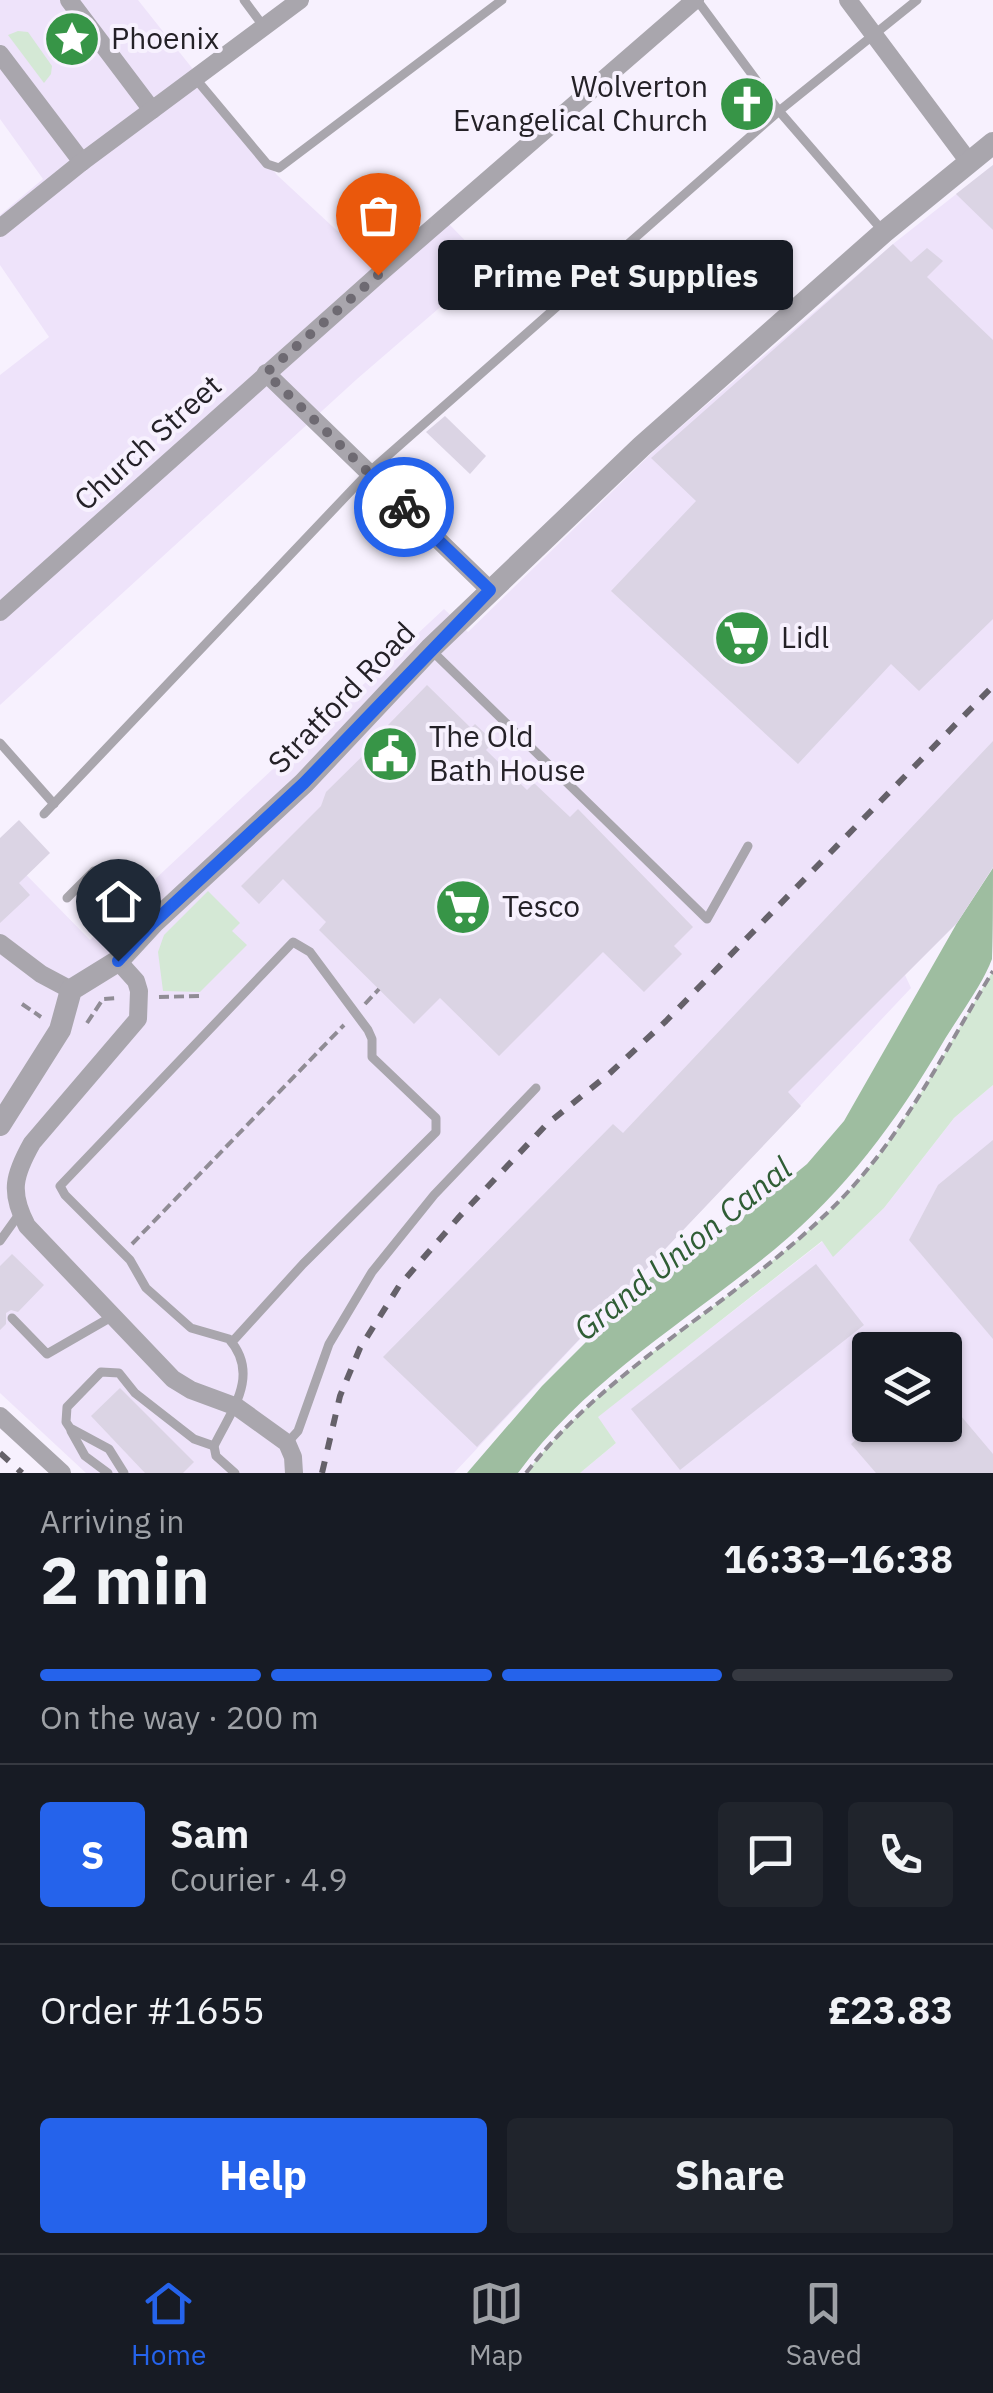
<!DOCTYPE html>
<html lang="en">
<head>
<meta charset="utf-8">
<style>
  :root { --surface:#171b24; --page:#20242c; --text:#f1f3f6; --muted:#9ea1a6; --line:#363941; --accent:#2563eb }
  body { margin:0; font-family:"IBM Plex Sans",sans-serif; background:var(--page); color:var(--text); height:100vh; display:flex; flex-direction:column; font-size:38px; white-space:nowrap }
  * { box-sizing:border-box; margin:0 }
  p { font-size:32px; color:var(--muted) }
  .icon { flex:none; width:55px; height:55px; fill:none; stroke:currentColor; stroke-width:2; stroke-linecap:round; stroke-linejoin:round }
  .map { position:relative; height:1473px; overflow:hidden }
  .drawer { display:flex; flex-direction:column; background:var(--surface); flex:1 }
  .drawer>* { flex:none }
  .controls { position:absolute; left:852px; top:1332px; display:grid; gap:20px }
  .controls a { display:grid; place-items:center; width:110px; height:110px; border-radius:10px; background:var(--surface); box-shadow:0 2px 8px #0004; font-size:50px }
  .pin { position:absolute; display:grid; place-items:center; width:85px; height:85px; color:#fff; margin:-102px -42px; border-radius:50% 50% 50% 0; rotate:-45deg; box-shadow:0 0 10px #0007 }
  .pin .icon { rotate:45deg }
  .courier { position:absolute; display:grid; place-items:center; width:100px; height:100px; margin:-50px; border:8px solid #2563eb; border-radius:50%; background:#fff; color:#222; box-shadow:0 2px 12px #0007 }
  .bubble { position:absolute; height:70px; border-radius:10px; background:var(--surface); box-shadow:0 2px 8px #0004; font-size:32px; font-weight:800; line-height:70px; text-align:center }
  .summary em { font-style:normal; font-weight:800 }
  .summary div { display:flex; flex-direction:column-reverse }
  .summary { display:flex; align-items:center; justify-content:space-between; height:170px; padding:0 40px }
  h1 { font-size:65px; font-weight:800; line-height:75px }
  .bar { display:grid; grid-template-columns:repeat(4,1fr); gap:15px 10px; align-content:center; height:120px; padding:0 40px }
  .bar i { height:12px; border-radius:8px; background:var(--line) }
  .bar .on { background:var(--accent) }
  .bar p { grid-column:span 4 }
  .line { display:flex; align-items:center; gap:25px; padding:0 40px; border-top:2px solid var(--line) }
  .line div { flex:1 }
  .round { display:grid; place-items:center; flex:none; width:105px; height:105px; border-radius:10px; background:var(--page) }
  .primary-button { display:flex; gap:20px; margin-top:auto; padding:20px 40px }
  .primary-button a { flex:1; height:115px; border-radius:10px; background:var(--accent); color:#fff; font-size:40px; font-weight:800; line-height:115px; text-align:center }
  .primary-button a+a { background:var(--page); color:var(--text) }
  .dock { display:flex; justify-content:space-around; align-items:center; height:140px; border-top:2px solid var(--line); background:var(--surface); font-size:28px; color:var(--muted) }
  .dock a { display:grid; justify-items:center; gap:5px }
  .dock .on { color:var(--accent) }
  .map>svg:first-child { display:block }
  .built { fill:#eee3fa; fill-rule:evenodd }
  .green { fill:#d4e8d5 }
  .water { fill:#9ebda0 }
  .building { fill:#dbd4e4 }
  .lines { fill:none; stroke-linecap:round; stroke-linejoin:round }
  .path { stroke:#908c95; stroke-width:4; stroke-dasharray:10 5; stroke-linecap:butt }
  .service { stroke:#a9a6ad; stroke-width:9 }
  .minor { stroke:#a9a6ad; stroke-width:18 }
  .tertiary { stroke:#a9a6ad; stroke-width:22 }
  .rail { stroke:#656169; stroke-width:6; stroke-dasharray:12 12; stroke-linecap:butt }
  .done { stroke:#6e6a72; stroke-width:10; stroke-dasharray:0 18 }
  .route { stroke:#2563eb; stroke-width:12 }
  .labels { text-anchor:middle; stroke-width:8; stroke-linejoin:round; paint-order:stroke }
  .poi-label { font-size:30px; fill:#242127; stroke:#f7f1fe; text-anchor:start }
  .street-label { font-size:30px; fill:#242127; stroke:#f7f1fe }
  .water-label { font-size:32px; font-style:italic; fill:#2f5d35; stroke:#f7f1fe }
</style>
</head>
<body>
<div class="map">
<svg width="993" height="1473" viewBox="0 0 993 1473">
  <rect width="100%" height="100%" fill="#f7f1fe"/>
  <!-- built -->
  <g class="built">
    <polygon points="0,0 138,0 277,175 387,277 448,223 489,265 357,379 0,705 0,375 49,337 0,265 0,215 43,179 0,119"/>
    <polygon points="993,165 993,868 957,923 905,975 911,988 454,1473 86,1473 0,1393 0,848 90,940 444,609 468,632 661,444 893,244"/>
    <path d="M993 1085V1473H580L616 1443 597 1417 823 1241 833 1256 884 1208 954 1118ZM870 1350H945V1425H870Z"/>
  </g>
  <!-- green -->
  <g class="green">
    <polygon points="61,26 71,28 70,43 74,47 81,46 83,56 66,57 58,48"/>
    <polygon points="18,31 28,32 52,66 51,74 44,83 8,35"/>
    <polygon points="208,891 240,923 232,931 247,945 200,992 163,991 158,952 164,935"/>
    <path d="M993 971V1085L954 1118 884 1208 833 1257 822 1241 598 1417 616 1443 580 1473H526C608 1367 730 1306 825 1215 898 1147 942 1055 993 971Z"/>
  </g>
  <!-- water -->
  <path class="water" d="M993 868C993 889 993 942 992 959 983 984 956 1020 942 1044 896 1122 845 1191 775 1249 686 1322 587 1379 518 1473H467L542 1386 648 1280 745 1215 807 1164 844 1121 957 923Z"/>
  <!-- building -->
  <g class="building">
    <polygon points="993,165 993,230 956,194"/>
    <polygon points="893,244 911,262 927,248 943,261 927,277 993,340 993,619 919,691 891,664 798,764 611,591 696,501 651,458"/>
    <polygon points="445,416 486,456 470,474 426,432"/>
    <polygon points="427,685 471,728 475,724 494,742 486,750 527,790 534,783 570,817 578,809 693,927 674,946 682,954 644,992 603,952 499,1056 440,998 414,1024 319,930 326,922 283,879 259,904 241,886 321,806 326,792 391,728 388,725"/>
    <polygon points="993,741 993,867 957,923 788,1092 801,1106 477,1447 383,1357 613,1124 623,1133"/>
    <polygon points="19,820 50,853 19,883 30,895 0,923 0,838"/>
    <polygon points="993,1140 993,1339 909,1240 938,1185"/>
    <polygon points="12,1254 44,1285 18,1312 11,1310 6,1313 6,1324 0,1330 0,1266"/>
    <polygon points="816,1264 864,1325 680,1470 631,1409"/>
    <polygon points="120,1388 194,1462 183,1473 145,1473 91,1416"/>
    <polygon points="945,1397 993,1454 993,1473 876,1473 851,1444 873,1425 945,1425"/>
  </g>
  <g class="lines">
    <!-- path -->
    <g class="path">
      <polyline points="159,997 199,996"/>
      <polyline points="22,1004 41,1017"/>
      <polyline points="365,1004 379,989"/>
      <polyline points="87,1023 103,999 119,998"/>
      <polyline points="132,1244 344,1025"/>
      <path d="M526 1473C608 1367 730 1306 825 1215 898 1147 942 1055 993 971"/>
    </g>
    <!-- service -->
    <g class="service">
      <polyline points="244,0 264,27"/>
      <polyline points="697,0 779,111 882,230"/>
      <polyline points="195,78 267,164 279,168 502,0"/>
      <polyline points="432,651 707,919 748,846"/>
      <polyline points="0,743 54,804"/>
      <polyline points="44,814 368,473 779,111 917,0"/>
      <polyline points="67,898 94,871 102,871 154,918"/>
      <polyline points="0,1241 20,1213"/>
      <polyline points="12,1318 47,1354 113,1316"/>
      <path d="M232 1342 303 1264 436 1132V1118L372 1057V1039L368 1030 310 952 293 942 60 1186 65 1195 130 1260 146 1288 191 1328 229 1339C261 1375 231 1411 214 1446L216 1456 235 1473"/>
      <polyline points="71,1431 85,1456 108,1473"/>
      <polyline points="287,1443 298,1431 329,1344 372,1272 434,1195 536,1088"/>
      <polyline points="124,1473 109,1449 70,1428 66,1422 67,1407 101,1372 119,1373 135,1393 194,1439 214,1446"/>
    </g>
    <!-- minor -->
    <g class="minor">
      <polyline points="69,0 152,110"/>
      <polyline points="848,0 969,162"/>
      <polyline points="0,54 82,162"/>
      <polyline points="0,228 82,162 300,0"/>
      <polyline points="266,373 490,590"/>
      <polyline points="0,612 378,275 695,0"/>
      <polyline points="0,943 41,974 71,990"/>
      <path d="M118 961 136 981 139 991 138 1019 32 1143C14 1175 9 1192 27 1226L173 1379 191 1390 237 1407 287 1443 293 1457 294 1473"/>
      <polyline points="0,1416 62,1473"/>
    </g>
    <!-- tertiary -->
    <polyline class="tertiary" points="0,1125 60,1030 71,990 118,961 153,923 304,783 430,649 642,446 884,232 993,143"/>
    <!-- rail -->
    <g class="rail">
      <polyline points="0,1453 22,1473"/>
      <polyline points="322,1473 340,1396 360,1348 399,1286 459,1217 546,1125 610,1073 666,1021 993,686"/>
    </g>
  </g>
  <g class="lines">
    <!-- done -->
    <polyline class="done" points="378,275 266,373 404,507"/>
    <!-- route -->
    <polyline class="route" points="118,961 153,923 304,783 490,590 404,507"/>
  </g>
  <!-- icons -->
  <defs>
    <g id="sight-disc" transform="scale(2.875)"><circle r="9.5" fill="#379547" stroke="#f7f1fe"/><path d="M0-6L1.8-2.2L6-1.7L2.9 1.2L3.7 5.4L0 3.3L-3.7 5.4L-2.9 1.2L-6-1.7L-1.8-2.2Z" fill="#fff"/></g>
    <g id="church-disc" transform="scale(2.875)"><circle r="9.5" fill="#379547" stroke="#f7f1fe"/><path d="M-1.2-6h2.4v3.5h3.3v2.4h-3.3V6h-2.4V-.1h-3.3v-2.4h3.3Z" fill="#fff"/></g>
    <g id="supermarket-disc" transform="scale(2.875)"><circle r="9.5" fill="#379547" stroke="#f7f1fe"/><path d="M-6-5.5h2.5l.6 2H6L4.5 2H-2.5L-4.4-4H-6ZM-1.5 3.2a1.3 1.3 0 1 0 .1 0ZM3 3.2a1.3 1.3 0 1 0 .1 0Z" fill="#fff"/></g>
    <g id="civic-disc" transform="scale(2.875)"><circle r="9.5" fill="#379547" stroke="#f7f1fe"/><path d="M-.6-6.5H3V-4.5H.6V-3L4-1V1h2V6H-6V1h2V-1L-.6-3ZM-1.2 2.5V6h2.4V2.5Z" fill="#fff"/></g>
  </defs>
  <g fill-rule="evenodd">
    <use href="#sight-disc" x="72" y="39"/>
    <use href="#church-disc" x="747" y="104"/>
    <use href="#supermarket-disc" x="742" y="638"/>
    <use href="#civic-disc" x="390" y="754"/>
    <use href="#supermarket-disc" x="463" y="907"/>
  </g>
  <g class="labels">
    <!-- poi labels -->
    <g class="poi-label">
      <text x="111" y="49">Phoenix</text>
      <text x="708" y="97" text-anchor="end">Wolverton<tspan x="708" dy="34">Evangelical Church</tspan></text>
      <text x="781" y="648">Lidl</text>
      <text x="429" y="747">The Old<tspan x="429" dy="34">Bath House</tspan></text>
      <text x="502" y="917">Tesco</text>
    </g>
    <!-- street labels -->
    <g class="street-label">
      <text transform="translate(148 443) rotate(-42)" y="10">Church Street</text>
      <text transform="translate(342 698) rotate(-46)" y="10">Stratford Road</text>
    </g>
    <!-- water labels -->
    <g class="water-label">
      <text transform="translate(683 1249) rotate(-39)" y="11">Grand Union Canal</text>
    </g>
  </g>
</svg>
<div class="controls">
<a><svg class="icon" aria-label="layers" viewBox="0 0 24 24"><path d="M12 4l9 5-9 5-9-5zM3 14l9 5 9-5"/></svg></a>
</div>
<div class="pin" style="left:378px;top:275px;background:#ea580c"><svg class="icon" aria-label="bag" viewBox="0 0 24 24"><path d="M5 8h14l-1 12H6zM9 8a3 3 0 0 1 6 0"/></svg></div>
<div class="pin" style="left:118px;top:961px;background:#1f2937"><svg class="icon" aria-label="home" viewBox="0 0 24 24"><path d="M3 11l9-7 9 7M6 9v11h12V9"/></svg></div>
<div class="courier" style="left:404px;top:507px"><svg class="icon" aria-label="bike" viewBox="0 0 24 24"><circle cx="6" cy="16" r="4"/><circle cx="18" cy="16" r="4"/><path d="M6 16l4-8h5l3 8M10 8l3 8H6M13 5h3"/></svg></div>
<div class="bubble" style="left:438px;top:240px;width:355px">Prime Pet Supplies</div>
</div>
<section class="drawer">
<div class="summary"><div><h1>2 min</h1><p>Arriving in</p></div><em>16:33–16:38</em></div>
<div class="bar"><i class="on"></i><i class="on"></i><i class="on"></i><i></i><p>On the way · 200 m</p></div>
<div class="line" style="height:180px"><b class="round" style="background:var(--accent);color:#fff">S</b><div><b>Sam</b><p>Courier · 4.9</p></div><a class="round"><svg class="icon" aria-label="chat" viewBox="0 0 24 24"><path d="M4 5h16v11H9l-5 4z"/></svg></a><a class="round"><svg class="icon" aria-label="phone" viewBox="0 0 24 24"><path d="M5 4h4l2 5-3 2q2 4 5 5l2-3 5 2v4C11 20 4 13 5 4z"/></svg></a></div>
<div class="line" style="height:130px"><div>Order #1655</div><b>£23.83</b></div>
<div class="primary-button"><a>Help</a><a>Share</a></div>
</section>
<nav class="dock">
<a class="on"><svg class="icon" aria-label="home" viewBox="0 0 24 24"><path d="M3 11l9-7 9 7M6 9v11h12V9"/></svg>Home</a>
<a><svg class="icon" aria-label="map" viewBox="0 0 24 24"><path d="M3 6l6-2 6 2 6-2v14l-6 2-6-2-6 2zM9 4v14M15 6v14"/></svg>Map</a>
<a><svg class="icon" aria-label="saved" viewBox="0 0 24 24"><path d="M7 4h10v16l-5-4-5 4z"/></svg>Saved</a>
</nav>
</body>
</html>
